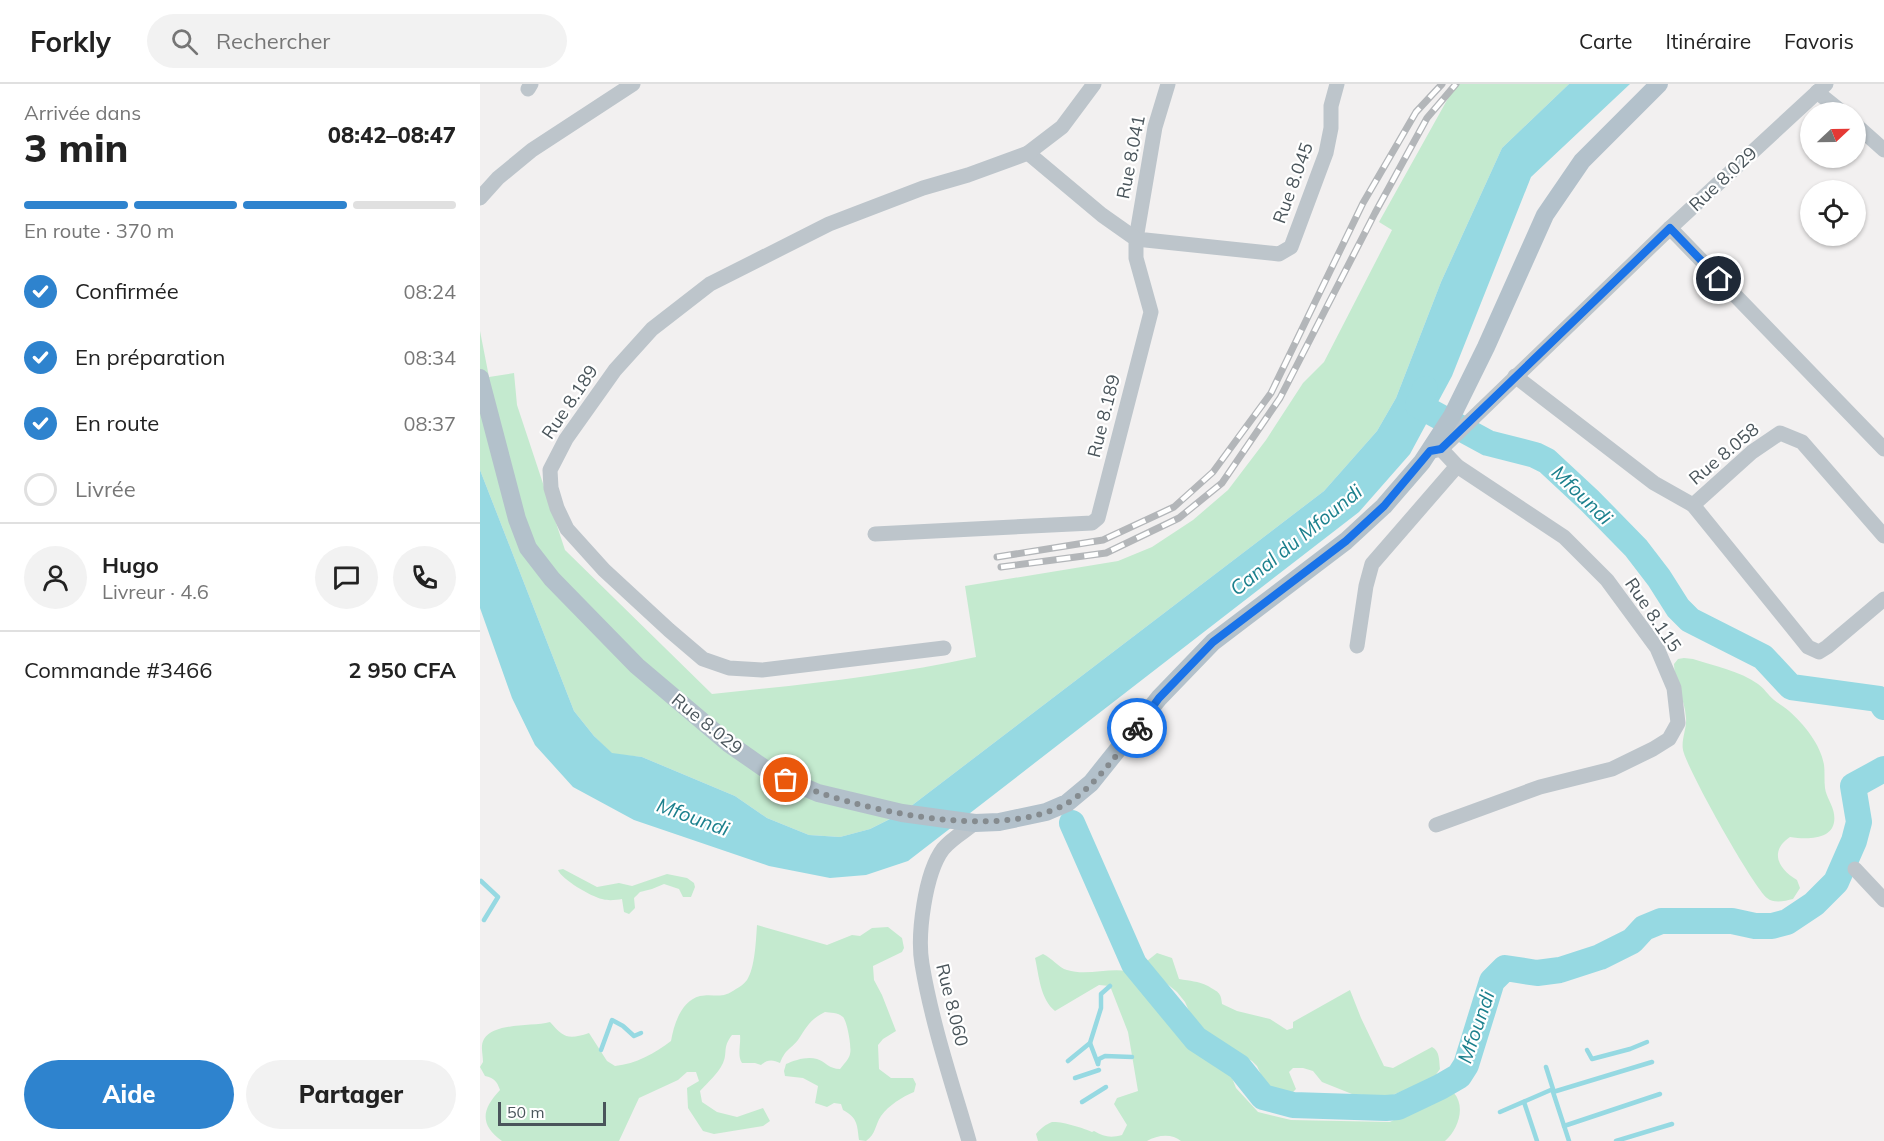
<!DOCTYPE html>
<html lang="fr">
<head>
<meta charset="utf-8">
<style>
  :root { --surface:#fff; --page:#f2f2f2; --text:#222; --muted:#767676; --line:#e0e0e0; --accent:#2e83ce }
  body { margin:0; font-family:Mulish,sans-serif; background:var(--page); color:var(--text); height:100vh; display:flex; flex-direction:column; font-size:22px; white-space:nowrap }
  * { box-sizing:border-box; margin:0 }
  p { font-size:20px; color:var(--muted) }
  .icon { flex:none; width:33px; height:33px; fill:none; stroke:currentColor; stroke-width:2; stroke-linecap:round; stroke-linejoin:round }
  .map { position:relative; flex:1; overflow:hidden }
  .sheet { display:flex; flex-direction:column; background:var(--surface); width:480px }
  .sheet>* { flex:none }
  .needle { width:39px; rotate:68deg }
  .fabs { position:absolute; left:1320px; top:18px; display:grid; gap:12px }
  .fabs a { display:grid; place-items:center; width:66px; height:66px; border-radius:50%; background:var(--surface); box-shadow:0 2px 4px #0004; font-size:30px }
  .scale { position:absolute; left:18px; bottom:15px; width:108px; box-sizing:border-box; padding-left:6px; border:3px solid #4a555b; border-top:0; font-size:16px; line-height:21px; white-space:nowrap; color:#4a555b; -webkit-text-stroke:4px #fff; paint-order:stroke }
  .pin { position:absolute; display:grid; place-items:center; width:51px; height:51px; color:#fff; margin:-26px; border:3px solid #fff; border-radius:50%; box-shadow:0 2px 6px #0007 }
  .courier { position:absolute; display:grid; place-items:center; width:60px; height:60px; margin:-30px; border:4px solid #1a73e8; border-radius:50%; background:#fff; color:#222; box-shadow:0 2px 8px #0007 }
  .summary em { font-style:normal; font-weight:800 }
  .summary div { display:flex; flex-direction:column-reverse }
  .summary { display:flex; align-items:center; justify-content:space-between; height:102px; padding:0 24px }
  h1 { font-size:39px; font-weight:800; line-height:45px }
  .bar { display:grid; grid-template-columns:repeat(4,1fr); gap:9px 6px; align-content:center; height:72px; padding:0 24px }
  .bar i { height:8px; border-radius:4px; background:var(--line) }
  .bar .on { background:var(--accent) }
  .bar p { grid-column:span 4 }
  .line { display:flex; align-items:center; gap:15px; padding:0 24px; border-top:2px solid var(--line) }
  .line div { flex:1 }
  .round { display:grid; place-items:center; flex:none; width:63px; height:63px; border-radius:32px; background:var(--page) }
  ol { padding:0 24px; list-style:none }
  li { display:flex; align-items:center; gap:18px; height:66px }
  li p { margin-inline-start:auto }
  li .icon { padding:6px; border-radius:50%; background:var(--accent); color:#fff; stroke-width:4 }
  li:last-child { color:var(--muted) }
  li i { width:33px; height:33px; border:3px solid var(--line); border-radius:50% }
  .button { display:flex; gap:12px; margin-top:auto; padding:12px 24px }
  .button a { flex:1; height:69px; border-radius:36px; background:var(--accent); color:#fff; font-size:24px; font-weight:800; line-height:69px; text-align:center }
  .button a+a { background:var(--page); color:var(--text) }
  header { display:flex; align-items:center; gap:36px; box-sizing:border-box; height:84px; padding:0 30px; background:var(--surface); border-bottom:2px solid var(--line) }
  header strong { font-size:28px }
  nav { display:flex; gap:33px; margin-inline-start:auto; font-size:21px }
  .search { width:420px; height:54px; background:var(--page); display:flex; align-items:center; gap:15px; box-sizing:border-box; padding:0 21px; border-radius:33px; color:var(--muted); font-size:22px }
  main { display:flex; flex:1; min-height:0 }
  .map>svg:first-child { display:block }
  .green { fill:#c4eacf }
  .water { fill:#96d9e2 }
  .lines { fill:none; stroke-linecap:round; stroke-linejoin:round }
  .stream { stroke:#96d9e2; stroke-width:4.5 }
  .river { stroke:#96d9e2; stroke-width:26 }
  .minor { stroke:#bdc5cb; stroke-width:15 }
  .major { stroke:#b3c1cb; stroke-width:18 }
  .rail-casing { stroke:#b3b6b9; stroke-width:7 }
  .rail { stroke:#fff; stroke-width:4.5; stroke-dasharray:14; stroke-linecap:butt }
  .done { stroke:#858b8f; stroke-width:6; stroke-dasharray:0 10.8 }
  .route { stroke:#1a73e8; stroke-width:8 }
  .labels { text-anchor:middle; stroke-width:4.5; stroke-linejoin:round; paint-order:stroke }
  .street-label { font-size:18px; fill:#4a555b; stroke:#fff }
  .water-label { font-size:20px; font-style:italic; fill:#1c808d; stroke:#fff }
</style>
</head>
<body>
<header>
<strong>Forkly</strong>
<div class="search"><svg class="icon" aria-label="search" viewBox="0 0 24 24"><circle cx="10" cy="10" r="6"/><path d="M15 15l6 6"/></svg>Rechercher</div>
<nav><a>Carte</a><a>Itinéraire</a><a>Favoris</a></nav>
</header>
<main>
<section class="sheet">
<div class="summary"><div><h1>3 min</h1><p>Arrivée dans</p></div><em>08:42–08:47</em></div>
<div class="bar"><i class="on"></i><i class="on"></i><i class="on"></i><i></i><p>En route · 370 m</p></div>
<ol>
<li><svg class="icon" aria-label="check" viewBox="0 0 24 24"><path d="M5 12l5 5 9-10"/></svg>Confirmée<p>08:24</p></li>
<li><svg class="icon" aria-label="check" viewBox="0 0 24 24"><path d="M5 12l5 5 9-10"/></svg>En préparation<p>08:34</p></li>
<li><svg class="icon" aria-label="check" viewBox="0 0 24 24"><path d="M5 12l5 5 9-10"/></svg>En route<p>08:37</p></li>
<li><i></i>Livrée</li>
</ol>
<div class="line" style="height:108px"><a class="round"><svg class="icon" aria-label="person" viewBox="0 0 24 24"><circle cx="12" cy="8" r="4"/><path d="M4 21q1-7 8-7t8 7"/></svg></a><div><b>Hugo</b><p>Livreur · 4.6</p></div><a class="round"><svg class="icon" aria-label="chat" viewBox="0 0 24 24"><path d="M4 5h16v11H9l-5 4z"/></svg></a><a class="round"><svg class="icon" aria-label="phone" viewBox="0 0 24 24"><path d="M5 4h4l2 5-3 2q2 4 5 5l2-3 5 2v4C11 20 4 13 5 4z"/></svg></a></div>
<div class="line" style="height:78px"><div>Commande #3466</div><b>2 950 CFA</b></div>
<div class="button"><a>Aide</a><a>Partager</a></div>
</section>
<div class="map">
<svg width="1404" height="1057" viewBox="0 0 1404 1057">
  <rect width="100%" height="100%" fill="#f2f0f0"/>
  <!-- green -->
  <g class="green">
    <path d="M976 0H1089L1022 64 961 198 916 314 897 347 844 407 422 729 390 745 360 753 329 751 287 734 255 712 162 673 132 670 114 652 94 627 0 386V247L9 293 34 289 37 321 85 466 232 610C320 601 409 592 496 573L485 502 638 477 672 463 713 436 748 406 786 356 823 299 844 278 912 146 899 138Z"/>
    <path d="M1204 574 1213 575C1234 582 1260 587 1278 600 1284 604 1288 611 1294 616 1299 620 1305 623 1309 627 1324 640 1341 661 1344 681 1345 688 1344 696 1345 704 1346 713 1353 721 1354 730 1358 756 1329 756 1310 753 1289 767 1298 785 1317 796L1320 804 1313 815C1305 817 1294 820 1287 814 1272 801 1207 685 1203 666 1201 656 1207 644 1206 634 1205 615 1194 598 1194 580L1198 575Z"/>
    <path d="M83 785 117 803 139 799 152 802 187 790 207 794 214 799 215 803 211 813H203L199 805 184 800 172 805 160 808 154 814 155 824 149 830 144 828 142 815C136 816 128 817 122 815 112 813 81 795 78 786Z"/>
    <path d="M277 841 347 861 372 851 380 852 392 844 408 843 422 854 424 864 422 868 393 882 394 896 402 911 416 947 403 955 398 961 399 985 411 994H433L436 1000 434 1008C422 1013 409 1021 401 1032 395 1041 396 1050 386 1057L379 1056C377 1041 378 1034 363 1026L361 1020 354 1019 347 1023 335 1019 338 1002 323 994 305 992 304 987 306 980C315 976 327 972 337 975 346 978 349 985 360 985 363 981 369 975 370 970 372 963 367 937 363 933 358 928 350 929 345 928 330 935 326 944 318 956 310 966 306 964 300 979 293 976 288 975 281 981L275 979H262C257 972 261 960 260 951H252C242 964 248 968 243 979 238 990 228 998 220 1007L222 1018 237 1028 257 1033 283 1024 290 1037 283 1042 234 1050 223 1047 208 1024 207 1004 219 997 216 988H207L198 996 159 1014 139 1057H22C0 1041 1 1026 20 1006 17 997 14 994 5 992L0 983 3 978C3 970 0 962 4 955 15 938 52 943 70 938 84 954 88 956 109 949L127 977 135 982C156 980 175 969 191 957 194 940 201 917 220 912 235 909 241 916 256 905 260 903 264 900 267 896 275 884 276 856 277 841Z"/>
    <path d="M677 869 692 874 699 895C711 897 717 897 728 902 737 908 741 907 742 920L757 927 790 935 807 946 813 944V938L870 906 881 934 904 982 913 984 952 963C960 967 959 977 960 985L952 996 907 1013 872 1010 842 998 833 987 823 984H813L809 988 816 1005 810 1011 789 1008 777 982 772 977 717 945 705 918 697 908 669 885 667 877Z"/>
    <path d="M563 870C572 874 579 884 587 886 606 892 627 884 647 887L688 921 695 933 697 944 704 955 725 970 729 976 745 983 750 989 756 1004 778 1028 811 1036 910 1038 967 1009H974C986 1023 978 1046 965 1057H701C692 1049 677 1051 667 1057H558L556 1050C559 1046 566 1040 572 1038 581 1037 604 1044 612 1048L614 1047C624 1053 631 1054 642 1051L647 1041 634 1020 637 1014 658 1007 648 948 630 902 619 901 575 927C560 915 559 891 555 874Z"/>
  </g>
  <!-- water -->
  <polygon class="water" points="1089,0 1150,0 1051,93 972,292 930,370 879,428 428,777 386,791 350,794 289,782 154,736 93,703 55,661 32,614 0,524 0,386 94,627 114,652 132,669 162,673 255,712 287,734 329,751 360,753 390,745 422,729 844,407 897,347 916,314 961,198 1022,64"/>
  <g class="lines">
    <!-- stream -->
    <g class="stream">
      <polyline points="1,797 18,813 4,836"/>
      <polyline points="610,959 618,980"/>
      <polyline points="121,966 132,936 143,942 154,952 161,949"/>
      <polyline points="1107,966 1112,975 1150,965 1167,958"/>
      <polyline points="588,977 610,959 621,924 621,910 630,902"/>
      <polyline points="618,980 619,975 625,972 652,973"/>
      <polyline points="595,994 619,986"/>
      <polyline points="602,1018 626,1003"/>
      <polyline points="1044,1018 1057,1057"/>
      <polyline points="1020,1028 1073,1005 1066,983"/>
      <polyline points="1084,1042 1180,1010"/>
      <polyline points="1089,1057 1073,1008 1172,978"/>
      <polyline points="1136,1057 1192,1040"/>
    </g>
    <!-- river -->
    <g class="river">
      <polyline points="945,305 938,321 1008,359 1055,371 1067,377 1110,417 1156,464 1179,494 1198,524 1210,536 1283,573 1311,603 1399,615 1404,623"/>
      <polyline points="592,739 654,880 716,955 759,983 783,1013 813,1021 906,1024 918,1023 960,1003 979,992 986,981 1012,897 1025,884 1057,889 1080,886 1120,873 1152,857 1164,844 1181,837 1252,837 1275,842 1292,842 1307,838 1334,820 1356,798 1374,757 1379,738 1373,702 1404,685"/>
    </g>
    <!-- minor -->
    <g class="minor">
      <polyline points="688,0 675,43 656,155 799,170 811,163 846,69 851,44 851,22 857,0"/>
      <polyline points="48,5 51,0"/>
      <polyline points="1337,8 1362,28"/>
      <polyline points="1376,41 1404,66"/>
      <polyline points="0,114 18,94 52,66 153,0"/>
      <polyline points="1190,144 1404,365"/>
      <polyline points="1035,292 1174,399 1213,421 1272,368 1300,349 1322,358 1404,452"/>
      <polyline points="953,367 961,365 1190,144 1346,0"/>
      <polyline points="1213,421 1328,563 1339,568 1347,563 1404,515"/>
      <polyline points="395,450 612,439 618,434 671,228 656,174 656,155 622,131 548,69"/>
      <polyline points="877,562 886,502 892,480 977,382"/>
      <polyline points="464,564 282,586 249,584 223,575 189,546 124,486 87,445 77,424 71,404 70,386 86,355 135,286 172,245 230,200 349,140 443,104 488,91 548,69 582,43 614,0"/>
      <polyline points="956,741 1060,703 1132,685 1173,665 1189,655 1198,639 1194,604 1177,564 1127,496 1084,453 977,382 961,365"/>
      <polyline points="1375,785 1404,816"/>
      <path d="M489 1057C472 999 452 940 442 880 437 851 445 789 463 765 471 755 485 747 495 739"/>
    </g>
    <!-- major -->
    <polyline class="major" points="0,294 37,435 48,464 72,495 157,582 248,659 291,689 338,709 422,729 495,739 519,738 566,728 587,719 611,699 679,614 733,558 866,457 904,422 942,378 972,332 1006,263 1065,131 1102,77 1179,0"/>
    <!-- rail casing -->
    <g class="rail-casing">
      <g id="rail">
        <polyline points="517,473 623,456 694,423 733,388 791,309 883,119 936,28 962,0"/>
        <polyline points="521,483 626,469 699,434 742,399 800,314 895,129 947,34 976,0"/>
      </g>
    </g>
    <!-- rail -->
    <use href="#rail" class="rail"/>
  </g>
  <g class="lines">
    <!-- done -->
    <path class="done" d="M306 696C375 726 517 758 586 720 613 705 639 668 657 644"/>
    <!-- route -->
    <polyline class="route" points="657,644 679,614 733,558 866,457 904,422 950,367 961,365 1190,144 1239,195"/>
  </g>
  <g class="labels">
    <!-- street labels -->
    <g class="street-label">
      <text transform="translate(651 73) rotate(-79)" y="6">Rue 8.041</text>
      <text transform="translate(1243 95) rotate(-43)" y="6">Rue 8.029</text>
      <text transform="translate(813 99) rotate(-70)" y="6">Rue 8.045</text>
      <text transform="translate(90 318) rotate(-56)" y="6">Rue 8.189</text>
      <text transform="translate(624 332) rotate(-76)" y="6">Rue 8.189</text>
      <text transform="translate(1244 370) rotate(-40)" y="6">Rue 8.058</text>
      <text transform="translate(1173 531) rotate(56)" y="6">Rue 8.115</text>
      <text transform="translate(227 640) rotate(39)" y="6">Rue 8.029</text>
      <text transform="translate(472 921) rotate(76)" y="6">Rue 8.060</text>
    </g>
    <!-- water labels -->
    <g class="water-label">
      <text transform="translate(1102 411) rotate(44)" y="7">Mfoundi</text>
      <text transform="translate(816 456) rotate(-39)" y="7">Canal du Mfoundi</text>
      <text transform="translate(213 733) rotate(20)" y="7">Mfoundi</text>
      <text transform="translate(996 943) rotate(-71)" y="7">Mfoundi</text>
    </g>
  </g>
</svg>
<div class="fabs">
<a><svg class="needle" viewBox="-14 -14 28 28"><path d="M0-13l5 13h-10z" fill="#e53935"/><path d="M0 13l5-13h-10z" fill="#767676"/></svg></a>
<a><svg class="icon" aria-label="locate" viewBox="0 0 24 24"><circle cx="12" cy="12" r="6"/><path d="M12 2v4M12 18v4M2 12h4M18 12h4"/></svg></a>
</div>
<div class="scale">50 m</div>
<div class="pin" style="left:306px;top:696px;background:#ea580c"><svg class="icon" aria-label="bag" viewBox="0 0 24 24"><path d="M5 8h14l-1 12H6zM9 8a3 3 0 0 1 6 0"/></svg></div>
<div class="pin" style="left:1239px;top:195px;background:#1f2937"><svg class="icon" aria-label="home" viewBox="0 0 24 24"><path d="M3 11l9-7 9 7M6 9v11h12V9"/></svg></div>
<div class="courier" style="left:657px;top:644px"><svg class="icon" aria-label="bike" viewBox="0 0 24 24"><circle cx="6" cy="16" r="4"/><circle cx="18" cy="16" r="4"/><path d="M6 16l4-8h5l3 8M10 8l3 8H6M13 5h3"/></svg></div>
</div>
</main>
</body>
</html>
